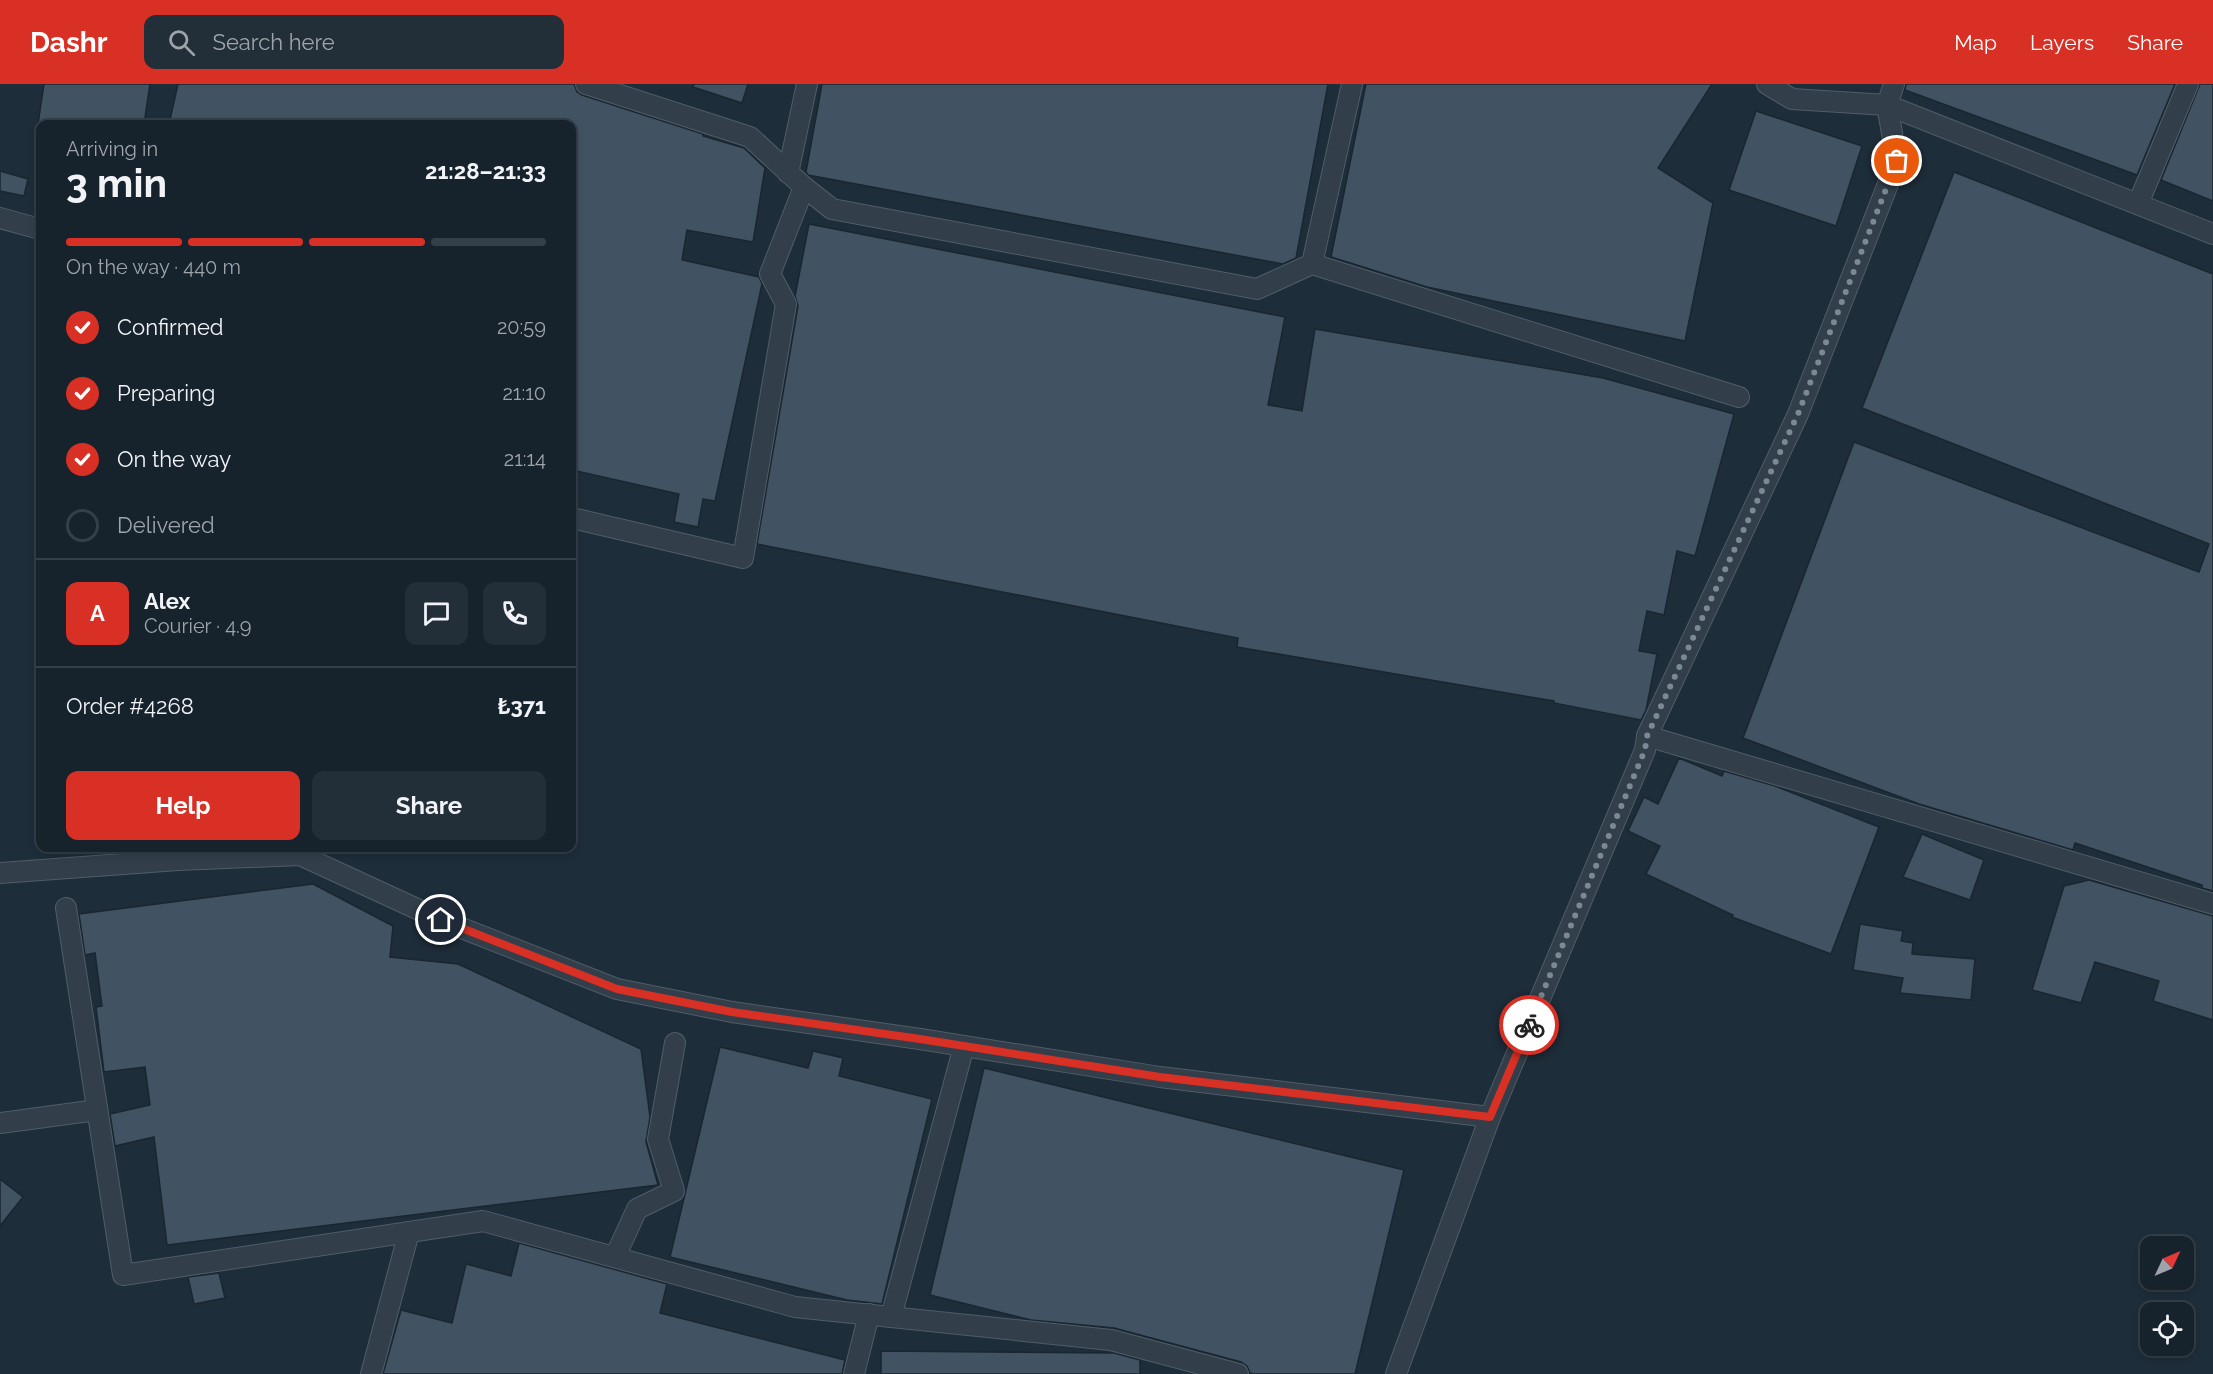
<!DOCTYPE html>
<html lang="en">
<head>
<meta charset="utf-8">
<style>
  :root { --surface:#16222c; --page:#232f38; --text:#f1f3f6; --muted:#9ea4a9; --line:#353f48; --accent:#d93025 }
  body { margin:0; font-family:Raleway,sans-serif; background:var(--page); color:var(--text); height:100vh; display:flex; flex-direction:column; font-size:22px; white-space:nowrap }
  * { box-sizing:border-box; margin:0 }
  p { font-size:20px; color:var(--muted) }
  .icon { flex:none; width:33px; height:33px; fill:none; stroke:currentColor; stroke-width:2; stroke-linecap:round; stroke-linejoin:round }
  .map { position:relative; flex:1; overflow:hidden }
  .details { position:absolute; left:36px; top:36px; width:540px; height:732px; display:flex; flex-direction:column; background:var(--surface); border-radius:12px; box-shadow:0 3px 9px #0003,0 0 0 2px var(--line) }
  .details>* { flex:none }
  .needle { width:39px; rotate:46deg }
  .buttons { position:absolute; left:2140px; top:1152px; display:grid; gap:12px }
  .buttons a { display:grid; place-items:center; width:54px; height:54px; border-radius:12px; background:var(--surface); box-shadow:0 3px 9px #0003,0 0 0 2px var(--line); font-size:30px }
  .pin { position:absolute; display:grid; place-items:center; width:51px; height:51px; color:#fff; margin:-26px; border:3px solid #fff; border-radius:50%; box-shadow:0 2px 6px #0007 }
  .courier { position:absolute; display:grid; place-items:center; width:60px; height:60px; margin:-30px; border:4px solid #d93025; border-radius:50%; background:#fff; color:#222; box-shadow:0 2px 8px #0007 }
  .head em { font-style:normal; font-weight:700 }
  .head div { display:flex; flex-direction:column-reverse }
  .head { display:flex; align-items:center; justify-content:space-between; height:102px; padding:0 30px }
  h1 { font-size:39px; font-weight:700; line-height:45px }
  .bar { display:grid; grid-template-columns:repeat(4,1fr); gap:9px 6px; align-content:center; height:72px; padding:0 30px }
  .bar i { height:8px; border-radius:4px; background:var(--line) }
  .bar .on { background:var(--accent) }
  .bar p { grid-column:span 4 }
  .line { display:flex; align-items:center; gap:15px; padding:0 30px; border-top:2px solid var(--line) }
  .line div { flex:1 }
  .round { display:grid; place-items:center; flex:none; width:63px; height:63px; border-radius:12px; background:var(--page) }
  ol { padding:0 30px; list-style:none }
  li { display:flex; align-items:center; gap:18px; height:66px }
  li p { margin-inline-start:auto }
  li .icon { padding:6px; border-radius:50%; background:var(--accent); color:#fff; stroke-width:4 }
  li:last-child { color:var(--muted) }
  li i { width:33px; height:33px; border:3px solid var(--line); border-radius:50% }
  .cta { display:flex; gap:12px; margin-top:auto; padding:12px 30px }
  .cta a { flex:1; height:69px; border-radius:12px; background:var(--accent); color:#fff; font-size:24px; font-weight:700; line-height:69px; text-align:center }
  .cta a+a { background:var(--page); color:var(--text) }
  header { display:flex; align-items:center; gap:36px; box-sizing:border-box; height:84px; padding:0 30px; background:var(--accent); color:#fff }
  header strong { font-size:28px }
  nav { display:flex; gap:33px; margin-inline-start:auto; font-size:21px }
  .search { width:420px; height:54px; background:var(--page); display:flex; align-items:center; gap:15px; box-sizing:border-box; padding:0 21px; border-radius:12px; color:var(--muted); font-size:22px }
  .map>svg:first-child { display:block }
  .building { fill:#415362; stroke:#1a2630; stroke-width:1.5 }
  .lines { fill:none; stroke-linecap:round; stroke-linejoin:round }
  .minor-casing { stroke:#505d68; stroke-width:22 }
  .minor { stroke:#323f4a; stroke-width:20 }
  .done { stroke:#7a8996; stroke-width:6; stroke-dasharray:0 10.8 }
  .route { stroke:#d93025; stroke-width:8 }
</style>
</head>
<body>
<header>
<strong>Dashr</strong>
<div class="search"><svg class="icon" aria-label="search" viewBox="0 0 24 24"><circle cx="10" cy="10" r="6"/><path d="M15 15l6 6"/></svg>Search here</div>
<nav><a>Map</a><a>Layers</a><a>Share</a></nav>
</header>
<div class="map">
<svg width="2213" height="1290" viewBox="0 0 2213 1290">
  <rect width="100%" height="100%" fill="#1e2d3a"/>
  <!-- building -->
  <g class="building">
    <polygon points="44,0 150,0 144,40 38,40"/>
    <polygon points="178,0 574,0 577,8 582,11 703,50 703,52 744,64 765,84 753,158 687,146 682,176 759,193 762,200 715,417 703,415 698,443 674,438 679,410 572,386 572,40 169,40"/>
    <polygon points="694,0 748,0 742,19 693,3"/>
    <polygon points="822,0 1328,0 1296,174 1283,180 808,91 806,88"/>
    <polygon points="1366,0 1712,0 1658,84 1713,119 1685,257 1427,203 1331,173"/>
    <polygon points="1906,0 2175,0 2137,91 1905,6"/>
    <polygon points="2200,0 2213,0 2213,117 2161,96"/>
    <polygon points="1756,27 1862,62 1836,142 1729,106"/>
    <polygon points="0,87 28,95 24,112 0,107"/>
    <polygon points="1954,88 2213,190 2213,807 2202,804 2202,801 2075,759 2073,766 1919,720 1743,654 1854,358 2199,488 2209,460 1862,324"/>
    <polygon points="809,140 1285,233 1268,321 1302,327 1315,245 1603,294 1734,330 1695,472 1677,467 1664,531 1647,527 1639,567 1657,570 1646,626 1641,636 1554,619 1554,617 1237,563 1238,554 757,460 798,222 795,212"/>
    <polygon points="1679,674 1722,692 1724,687 1775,702 1879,743 1831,870 1732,833 1733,831 1646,790 1660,762 1628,747 1644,713 1658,720"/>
    <polygon points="1922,750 1984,776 1970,816 1903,793"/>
    <polygon points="2089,796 2213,832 2213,936 2153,917 2159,897 2095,878 2081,919 2032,906 2064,802"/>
    <polygon points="313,800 393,842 390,873 458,880 641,965 650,1033 646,1058 658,1101 167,1161 154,1053 115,1062 110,1030 150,1021 145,983 104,988 96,923 102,922 95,869 85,871 79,830"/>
    <polygon points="1860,840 1903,847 1901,857 1913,859 1912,870 1975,875 1971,916 1900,909 1903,894 1853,886"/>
    <polygon points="720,963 808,984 813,967 843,974 839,992 932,1015 882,1220 847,1216 670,1173"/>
    <polygon points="984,984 1404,1086 1355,1290 1254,1290 1250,1289 1247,1282 1241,1278 1114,1244 1031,1236 930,1211"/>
    <polygon points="0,1095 23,1113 0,1142"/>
    <polygon points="519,1159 667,1200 660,1229 845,1276 842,1290 383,1290 401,1226 452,1239 466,1180 511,1192"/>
    <polygon points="219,1189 225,1214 194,1220 188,1193"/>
    <polygon points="881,1267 1114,1269 1140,1276 1140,1290 881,1290"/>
  </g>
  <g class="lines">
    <!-- minor casing -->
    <g class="minor-casing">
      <g id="minor">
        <polyline points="586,0 750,53 804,103"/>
        <polyline points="1767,0 1792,15 1887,21 1894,0"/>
        <polyline points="1887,21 2213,150"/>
        <polyline points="788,89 807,0"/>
        <polyline points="2138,120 2188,0"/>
        <polyline points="0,134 40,145"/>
        <polyline points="1312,180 1352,0"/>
        <polyline points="572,434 743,474 786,220 770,190 804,103 832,125 1257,205 1312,180 1739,313"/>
        <polyline points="1647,652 2213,820"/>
        <polyline points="0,789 178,776 300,771 441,836 617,905 732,928 920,955 1160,993 1490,1033"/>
        <polyline points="66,824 123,1191 483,1137 795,1223 1111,1256 1238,1290"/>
        <polyline points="0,1039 97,1026"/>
        <polyline points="615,1173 637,1125 674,1107 658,1055 675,959"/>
        <polyline points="891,1233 964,962"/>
        <polyline points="371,1290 409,1148"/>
        <polyline points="854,1290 869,1230"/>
        <polyline points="1396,1290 1490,1033 1645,666 1647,652 1798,330 1897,77 1887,21"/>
      </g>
    </g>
    <!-- minor -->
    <use href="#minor" class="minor"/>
  </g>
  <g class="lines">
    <!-- done -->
    <polyline class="done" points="1529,941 1645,666 1647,652 1798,330 1897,77"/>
    <!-- route -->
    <polyline class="route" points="441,836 617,905 732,928 920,955 1160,993 1490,1033 1529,941"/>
  </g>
</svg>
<div class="buttons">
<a><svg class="needle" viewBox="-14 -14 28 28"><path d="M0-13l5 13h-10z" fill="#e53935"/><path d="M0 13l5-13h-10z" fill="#9ea4a9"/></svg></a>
<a><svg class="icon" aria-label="locate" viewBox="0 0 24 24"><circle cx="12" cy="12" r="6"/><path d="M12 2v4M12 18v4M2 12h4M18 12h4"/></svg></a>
</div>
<div class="pin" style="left:1897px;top:77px;background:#ea580c"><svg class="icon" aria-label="bag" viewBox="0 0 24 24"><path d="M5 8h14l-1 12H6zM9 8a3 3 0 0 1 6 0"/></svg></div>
<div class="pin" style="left:441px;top:836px;background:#1f2937"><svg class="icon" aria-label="home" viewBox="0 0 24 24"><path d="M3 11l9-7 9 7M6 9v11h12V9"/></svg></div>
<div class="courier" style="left:1529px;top:941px"><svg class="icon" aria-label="bike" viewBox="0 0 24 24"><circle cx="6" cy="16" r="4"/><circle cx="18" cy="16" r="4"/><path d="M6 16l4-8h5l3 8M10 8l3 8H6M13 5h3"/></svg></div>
<section class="details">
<div class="head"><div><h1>3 min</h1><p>Arriving in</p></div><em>21:28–21:33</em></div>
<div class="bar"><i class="on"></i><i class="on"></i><i class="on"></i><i></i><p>On the way · 440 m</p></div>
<ol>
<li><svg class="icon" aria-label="check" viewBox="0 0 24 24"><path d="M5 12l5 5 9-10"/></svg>Confirmed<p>20:59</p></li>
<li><svg class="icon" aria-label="check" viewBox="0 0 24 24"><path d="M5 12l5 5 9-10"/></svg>Preparing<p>21:10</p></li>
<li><svg class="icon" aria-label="check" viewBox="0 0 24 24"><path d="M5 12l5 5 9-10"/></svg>On the way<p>21:14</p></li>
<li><i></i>Delivered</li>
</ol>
<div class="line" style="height:108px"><b class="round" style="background:var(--accent);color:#fff">A</b><div><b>Alex</b><p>Courier · 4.9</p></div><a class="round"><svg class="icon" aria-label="chat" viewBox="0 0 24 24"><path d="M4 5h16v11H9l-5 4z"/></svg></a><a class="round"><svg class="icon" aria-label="phone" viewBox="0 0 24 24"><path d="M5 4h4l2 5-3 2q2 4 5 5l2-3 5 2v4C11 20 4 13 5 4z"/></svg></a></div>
<div class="line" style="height:78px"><div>Order #4268</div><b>₺371</b></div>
<div class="cta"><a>Help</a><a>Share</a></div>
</section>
</div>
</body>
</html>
